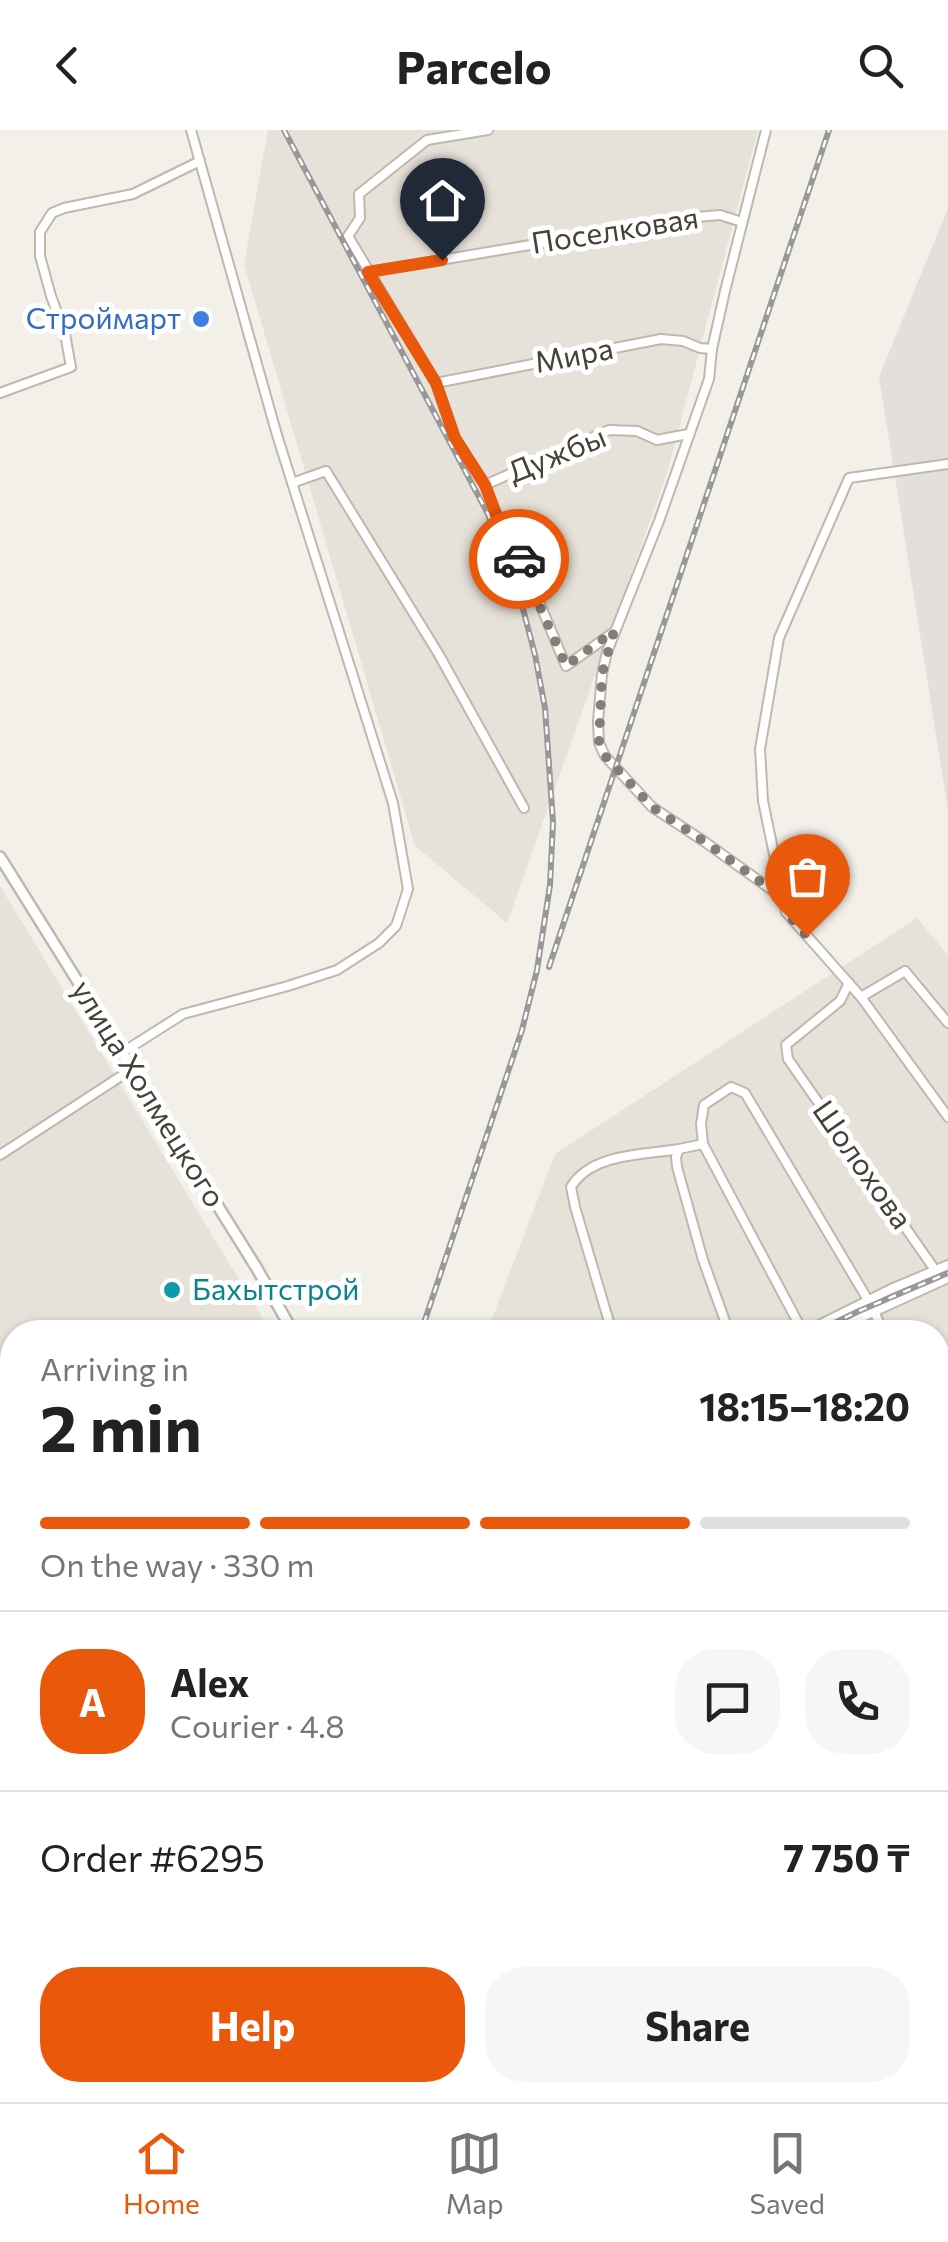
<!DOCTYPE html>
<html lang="en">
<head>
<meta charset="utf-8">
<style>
  :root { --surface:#fff; --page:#f6f6f6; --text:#222; --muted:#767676; --line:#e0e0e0; --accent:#ea580c }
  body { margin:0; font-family:Commissioner,sans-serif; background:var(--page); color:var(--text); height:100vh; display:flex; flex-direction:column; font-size:38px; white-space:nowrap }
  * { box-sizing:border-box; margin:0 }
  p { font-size:32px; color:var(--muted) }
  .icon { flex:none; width:55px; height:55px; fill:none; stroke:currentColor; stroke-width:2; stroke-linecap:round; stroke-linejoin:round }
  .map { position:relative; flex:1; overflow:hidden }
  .panel { position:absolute; left:0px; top:1190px; width:950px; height:782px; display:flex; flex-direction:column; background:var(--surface); border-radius:40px 40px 0 0; box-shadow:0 2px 8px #0004 }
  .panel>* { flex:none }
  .pin { position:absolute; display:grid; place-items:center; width:85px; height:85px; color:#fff; margin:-102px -42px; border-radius:50% 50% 50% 0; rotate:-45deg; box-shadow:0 0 10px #0007 }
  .pin .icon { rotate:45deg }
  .courier { position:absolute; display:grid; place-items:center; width:100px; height:100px; margin:-50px; border:8px solid #ea580c; border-radius:50%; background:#fff; color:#222; box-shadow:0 2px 12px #0007 }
  .overview em { font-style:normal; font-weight:700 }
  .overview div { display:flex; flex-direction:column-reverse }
  .overview { display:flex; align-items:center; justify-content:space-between; height:170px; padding:0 40px }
  h1 { font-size:65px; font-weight:700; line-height:75px }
  .bar { display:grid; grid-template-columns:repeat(4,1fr); gap:15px 10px; align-content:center; height:120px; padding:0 40px }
  .bar i { height:12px; border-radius:8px; background:var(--line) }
  .bar .selected { background:var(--accent) }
  .bar p { grid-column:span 4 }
  .line { display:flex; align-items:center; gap:25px; padding:0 40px; border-top:2px solid var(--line) }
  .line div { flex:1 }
  .round { display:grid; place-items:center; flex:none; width:105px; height:105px; border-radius:40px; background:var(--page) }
  .cta { display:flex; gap:20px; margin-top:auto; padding:20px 40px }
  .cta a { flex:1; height:115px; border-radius:40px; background:var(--accent); color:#fff; font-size:40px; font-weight:700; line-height:115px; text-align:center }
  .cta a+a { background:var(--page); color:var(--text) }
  header { display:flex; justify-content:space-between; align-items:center; height:130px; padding:0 40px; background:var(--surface); font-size:45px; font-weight:700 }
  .tabs { display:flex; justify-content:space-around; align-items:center; height:140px; border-top:2px solid var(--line); background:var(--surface); font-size:28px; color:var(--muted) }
  .tabs a { display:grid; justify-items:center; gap:5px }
  .tabs .selected { color:var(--accent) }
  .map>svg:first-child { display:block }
  .residential { fill:#e7e2d9 }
  .industrial { fill:#e3dfdb }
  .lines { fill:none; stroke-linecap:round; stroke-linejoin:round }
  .minor-casing { stroke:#beb8ad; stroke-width:12 }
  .tertiary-casing { stroke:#beb8ad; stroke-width:14 }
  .secondary-casing { stroke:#cec19e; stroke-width:15 }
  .primary-casing { stroke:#d7b874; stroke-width:16 }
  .minor { stroke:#fff; stroke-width:8 }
  .tertiary { stroke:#fff; stroke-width:9 }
  .secondary { stroke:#f9eece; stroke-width:10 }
  .primary { stroke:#f4dca3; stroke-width:11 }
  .rail-casing { stroke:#989898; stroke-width:6 }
  .rail { stroke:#fff; stroke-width:2.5; stroke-dasharray:8; stroke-linecap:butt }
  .done { stroke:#837e77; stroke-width:10; stroke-dasharray:0 18 }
  .route { stroke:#ea580c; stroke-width:12 }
  .shop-dot { fill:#3f7fe0; stroke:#fff; stroke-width:4 }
  .culture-dot { fill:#0f9aa8; stroke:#fff; stroke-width:4 }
  .labels { text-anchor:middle; stroke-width:10; stroke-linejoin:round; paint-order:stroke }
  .street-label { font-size:30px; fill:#464139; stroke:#fff }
  .shop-label { font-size:30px; fill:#366cbe; stroke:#fff; text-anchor:end }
  .culture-label { font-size:30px; fill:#0d838f; stroke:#fff; text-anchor:start }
</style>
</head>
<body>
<header><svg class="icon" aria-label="back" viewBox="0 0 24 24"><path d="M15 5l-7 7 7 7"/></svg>Parcelo<svg class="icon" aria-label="search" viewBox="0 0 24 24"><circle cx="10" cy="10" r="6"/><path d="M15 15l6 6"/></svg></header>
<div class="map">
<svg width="948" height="1972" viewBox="0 0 948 1972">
  <rect width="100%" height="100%" fill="#f3f0ea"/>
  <!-- residential -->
  <g class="residential">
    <polygon points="268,0 758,0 667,343 507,793 415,716 244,134"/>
    <polygon points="0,756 271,1202 12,1202 12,1588 0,1594"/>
    <polygon points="917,788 948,825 948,1943 938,1949 938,1202 487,1202 555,1024"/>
    <polygon points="483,1960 916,1960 893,1972 489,1972"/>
  </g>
  <!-- industrial -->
  <g class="industrial">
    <polygon points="948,78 948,680 879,247"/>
    <polygon points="12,1891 12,1960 144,1960 139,1972 0,1972 0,1894"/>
  </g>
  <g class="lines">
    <!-- minor casing -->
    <g class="minor-casing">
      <g id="minor">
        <polyline points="488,0 427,10 359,64 360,88 348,106 436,253 455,308 485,355 498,389 532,455 566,536 614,502"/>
        <polyline points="766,0 725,161 712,219 709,249 659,391 607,522 602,544 598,591 599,613 605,626 652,677 705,712 783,768"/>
        <polyline points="369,142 697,87 720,85 742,92"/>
        <polyline points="436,253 661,209 683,211 700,218 712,219"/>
        <polyline points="0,263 71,237 65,204 51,166 40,126 40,102 52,83 64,78 133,64 200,31"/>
        <polyline points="948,334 849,348 779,508 760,619 763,671 786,782 861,867 948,987"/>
        <polyline points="292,353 326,341 438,523 524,678"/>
        <polyline points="485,355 609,300 637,301 657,310 688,304"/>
        <polyline points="849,853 840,871 786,915 788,929 935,1140"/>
        <polyline points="861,867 905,841 948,893"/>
        <polyline points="123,922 183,884 288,856 337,840 379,813 396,796 408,759 393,673 277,305 191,0"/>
        <polyline points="703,1014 679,1019 676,1027 677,1037 703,1130 729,1202"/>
        <polyline points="0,1025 132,939"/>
        <polyline points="874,1181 883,1202"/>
        <path d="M612 1202 575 1077 571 1057C591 1023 644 1025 679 1019"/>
        <polyline points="803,1202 703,1014 701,994 704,975 731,957 745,963 868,1170"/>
        <polyline points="805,1202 891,1159 948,1135"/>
        <polyline points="829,1202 948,1148"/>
        <polyline points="938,1301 948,1317"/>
        <polyline points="938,1510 944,1528"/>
        <polyline points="938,1735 948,1728"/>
        <polyline points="749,1960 757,1972"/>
        <polyline points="559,1972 577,1960"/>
      </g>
    </g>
    <!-- tertiary casing -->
    <g class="tertiary-casing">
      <polyline id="tertiary" points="0,727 256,1137 293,1202"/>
    </g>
    <!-- secondary casing -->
    <g class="secondary-casing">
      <polyline id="secondary" points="0,1235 12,1255"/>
    </g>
    <!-- primary casing -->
    <g class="primary-casing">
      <g id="primary">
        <polyline points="0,1581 12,1572"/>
        <polyline points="938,1940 948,1934"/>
        <polyline points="444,1960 452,1972"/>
        <polyline points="886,1972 906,1960"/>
      </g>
    </g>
    <!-- minor -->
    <use href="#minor" class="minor"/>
    <!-- tertiary -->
    <use href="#tertiary" class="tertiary"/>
    <!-- secondary -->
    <use href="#secondary" class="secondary"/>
    <!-- primary -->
    <use href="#primary" class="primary"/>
    <!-- rail casing -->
    <g class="rail-casing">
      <g id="rail">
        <polyline points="284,0 488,384 522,475 535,525 545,578 553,692 550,755 537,840 522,900 421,1202"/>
        <polyline points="549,837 829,0"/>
        <polyline points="816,1202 859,1181 948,1143"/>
        <polyline points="154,1972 158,1960"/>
      </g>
    </g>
    <!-- rail -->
    <use href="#rail" class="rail"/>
  </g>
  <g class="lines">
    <!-- done -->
    <polyline class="done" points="519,429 566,536 614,501 602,544 599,613 605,626 652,677 705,712 783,768 786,782 807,806"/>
    <!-- route -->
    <polyline class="route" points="442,130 368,142 436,253 455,308 485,355 498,389 519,429"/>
  </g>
  <!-- markers -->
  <circle class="shop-dot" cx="201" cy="189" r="10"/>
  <circle class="culture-dot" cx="172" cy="1160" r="10"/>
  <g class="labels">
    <!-- street labels -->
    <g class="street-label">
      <text transform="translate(615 101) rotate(-9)" y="10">Поселковая</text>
      <text transform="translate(574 226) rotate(-11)" y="10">Мира</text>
      <text transform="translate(557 325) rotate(-22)" y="10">Дужбы</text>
      <text transform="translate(148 964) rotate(58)" y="10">улица Холмецкого</text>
      <text transform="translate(862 1035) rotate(55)" y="10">Шолохова</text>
    </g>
    <!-- shop labels -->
    <g class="shop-label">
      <text x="181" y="199">Строймарт</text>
    </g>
    <!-- culture labels -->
    <g class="culture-label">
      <text x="192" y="1170">Бахытстрой</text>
    </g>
  </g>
</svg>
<div class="pin" style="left:807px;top:806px;background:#ea580c"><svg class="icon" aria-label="bag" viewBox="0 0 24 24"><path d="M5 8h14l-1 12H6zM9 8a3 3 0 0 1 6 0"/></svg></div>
<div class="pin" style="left:442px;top:130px;background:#1f2937"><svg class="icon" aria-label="home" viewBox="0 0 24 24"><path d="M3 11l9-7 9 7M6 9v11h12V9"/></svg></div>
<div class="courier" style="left:519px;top:429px"><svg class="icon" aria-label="car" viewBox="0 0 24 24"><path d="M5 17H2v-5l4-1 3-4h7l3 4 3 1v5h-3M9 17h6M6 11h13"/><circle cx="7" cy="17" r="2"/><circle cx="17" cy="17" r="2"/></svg></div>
<section class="panel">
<div class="overview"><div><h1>2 min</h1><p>Arriving in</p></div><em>18:15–18:20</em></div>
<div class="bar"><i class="selected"></i><i class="selected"></i><i class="selected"></i><i></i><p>On the way · 330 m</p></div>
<div class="line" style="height:180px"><b class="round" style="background:var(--accent);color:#fff">A</b><div><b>Alex</b><p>Courier · 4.8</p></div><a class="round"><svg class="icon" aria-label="chat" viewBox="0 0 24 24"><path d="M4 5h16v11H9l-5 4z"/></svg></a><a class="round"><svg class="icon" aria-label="phone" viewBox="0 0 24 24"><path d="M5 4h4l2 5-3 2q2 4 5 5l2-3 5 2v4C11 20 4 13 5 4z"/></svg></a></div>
<div class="line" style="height:130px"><div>Order #6295</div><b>7 750 ₸</b></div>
<div class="cta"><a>Help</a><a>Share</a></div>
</section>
</div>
<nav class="tabs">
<a class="selected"><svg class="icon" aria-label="home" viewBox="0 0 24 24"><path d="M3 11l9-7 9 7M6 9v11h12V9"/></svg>Home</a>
<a><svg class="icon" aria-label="map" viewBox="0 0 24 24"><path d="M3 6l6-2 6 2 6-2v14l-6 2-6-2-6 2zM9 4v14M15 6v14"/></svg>Map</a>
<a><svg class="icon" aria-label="saved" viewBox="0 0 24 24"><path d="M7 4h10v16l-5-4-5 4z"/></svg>Saved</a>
</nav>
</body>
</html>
